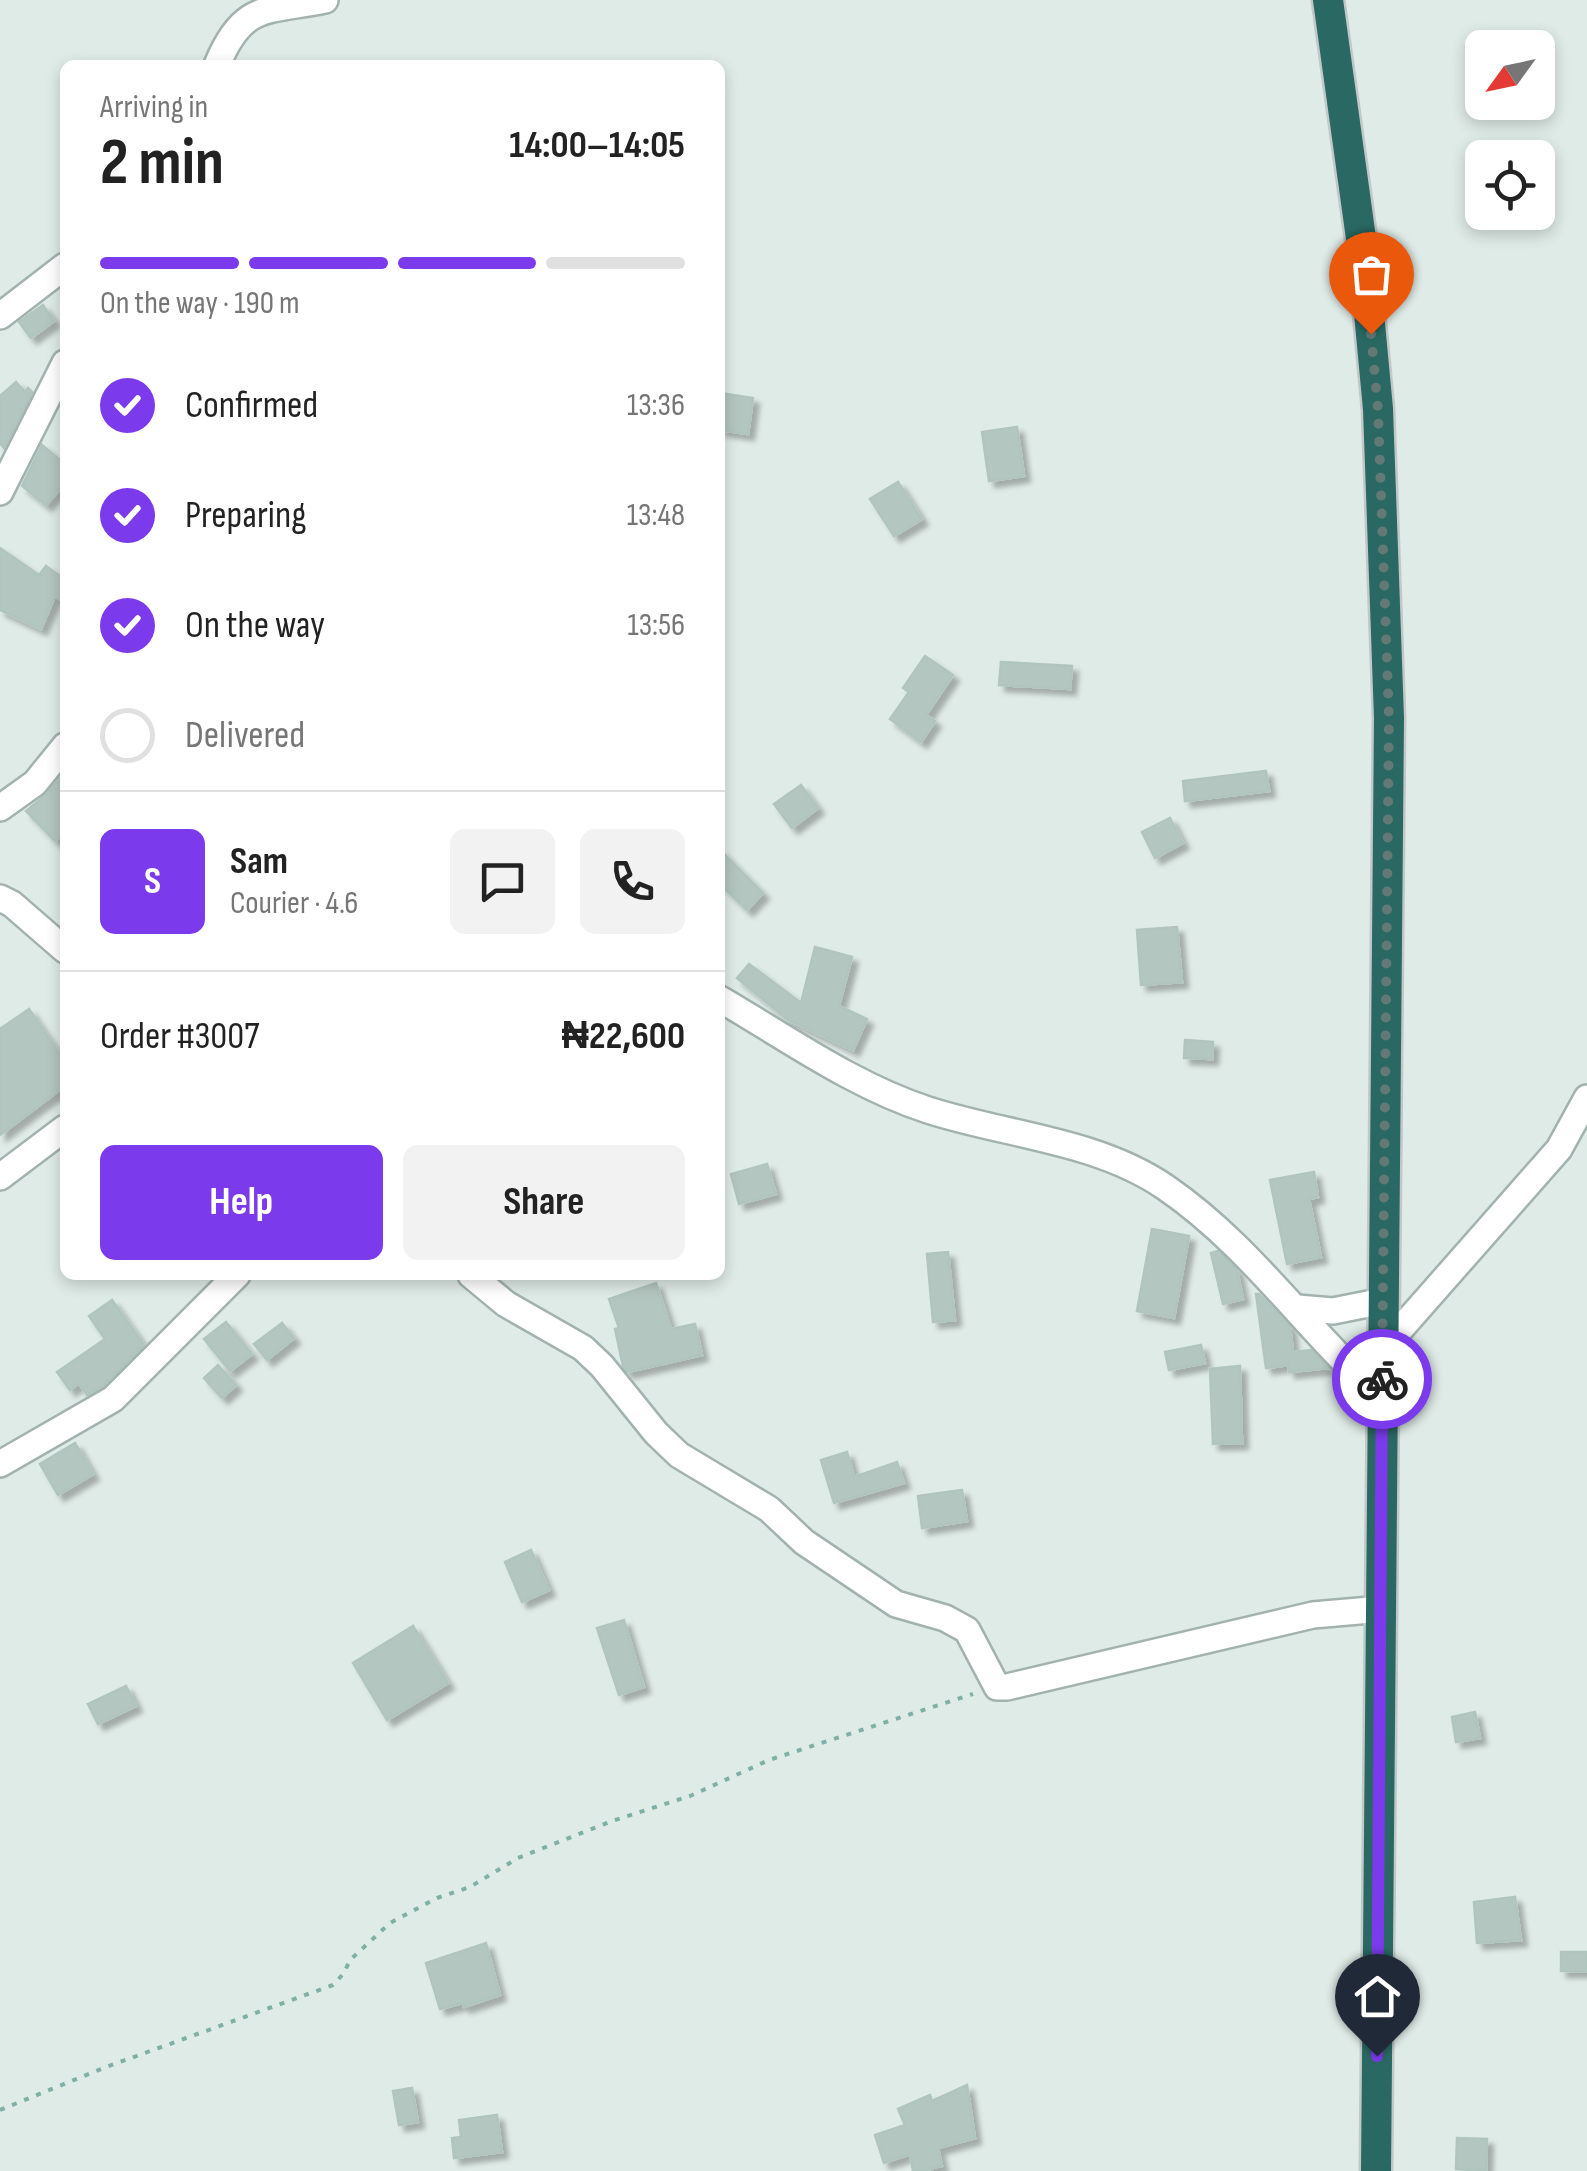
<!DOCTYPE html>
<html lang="en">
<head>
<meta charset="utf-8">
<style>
  :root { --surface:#fff; --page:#f2f2f2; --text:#222; --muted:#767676; --line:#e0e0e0; --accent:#7c3aed }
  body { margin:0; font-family:"Sofia Sans Condensed",sans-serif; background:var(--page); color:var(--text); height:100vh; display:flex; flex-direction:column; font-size:38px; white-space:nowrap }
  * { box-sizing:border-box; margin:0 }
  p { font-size:32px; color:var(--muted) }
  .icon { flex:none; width:55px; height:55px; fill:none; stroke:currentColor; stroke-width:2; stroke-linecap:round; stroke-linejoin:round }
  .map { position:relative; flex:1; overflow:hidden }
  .details { position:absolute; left:60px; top:60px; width:665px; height:1220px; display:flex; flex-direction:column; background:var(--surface); border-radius:15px; box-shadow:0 5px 15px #0003 }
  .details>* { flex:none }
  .needle { width:65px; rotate:237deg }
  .buttons { position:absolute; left:1465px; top:30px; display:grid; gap:20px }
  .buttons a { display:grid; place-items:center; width:90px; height:90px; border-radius:15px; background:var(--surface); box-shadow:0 5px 15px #0003; font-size:50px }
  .pin { position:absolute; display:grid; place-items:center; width:85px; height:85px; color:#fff; margin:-102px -42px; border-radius:50% 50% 50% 0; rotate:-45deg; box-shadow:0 0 10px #0007 }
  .pin .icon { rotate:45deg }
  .courier { position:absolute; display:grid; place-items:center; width:100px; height:100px; margin:-50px; border:8px solid #7c3aed; border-radius:50%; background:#fff; color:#222; box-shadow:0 2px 12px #0007 }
  .summary em { font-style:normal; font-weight:700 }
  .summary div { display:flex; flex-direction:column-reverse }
  .summary { display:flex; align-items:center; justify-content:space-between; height:170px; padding:0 40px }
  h1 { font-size:65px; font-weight:700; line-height:75px }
  .bar { display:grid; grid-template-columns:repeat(4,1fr); gap:15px 10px; align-content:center; height:120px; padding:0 40px }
  .bar i { height:12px; border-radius:8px; background:var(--line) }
  .bar .active { background:var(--accent) }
  .bar p { grid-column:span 4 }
  .line { display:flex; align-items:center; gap:25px; padding:0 40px; border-top:2px solid var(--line) }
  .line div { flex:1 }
  .round { display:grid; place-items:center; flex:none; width:105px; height:105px; border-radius:15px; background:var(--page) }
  ol { padding:0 40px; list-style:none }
  li { display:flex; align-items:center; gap:30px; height:110px }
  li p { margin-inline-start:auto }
  li .icon { padding:10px; border-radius:50%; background:var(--accent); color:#fff; stroke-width:4 }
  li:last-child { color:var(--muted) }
  li i { width:55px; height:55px; border:5px solid var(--line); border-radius:50% }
  .button { display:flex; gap:20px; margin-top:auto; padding:20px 40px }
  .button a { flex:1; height:115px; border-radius:15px; background:var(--accent); color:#fff; font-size:40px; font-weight:700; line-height:115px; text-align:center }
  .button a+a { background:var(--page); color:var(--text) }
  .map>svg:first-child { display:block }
  .building { fill:#b4c6c0; stroke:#b1c5bf; stroke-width:2.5; filter:url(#shadow) }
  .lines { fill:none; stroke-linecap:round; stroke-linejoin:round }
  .minor-casing { stroke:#a2b3af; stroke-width:30 }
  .highway-casing { stroke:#c1c8c7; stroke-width:35 }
  .path { stroke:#7eb0a6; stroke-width:4; stroke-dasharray:5 8; stroke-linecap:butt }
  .minor { stroke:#fff; stroke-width:25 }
  .highway { stroke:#2a6963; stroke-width:30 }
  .done { stroke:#637975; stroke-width:10; stroke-dasharray:0 18 }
  .route { stroke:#7c3aed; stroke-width:12 }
</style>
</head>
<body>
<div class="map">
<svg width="1587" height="2171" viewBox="0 0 1587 2171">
  <defs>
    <filter id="shadow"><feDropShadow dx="6" dy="6" stdDeviation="2.5" flood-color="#0004"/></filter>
  </defs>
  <rect width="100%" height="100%" fill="#dfebe7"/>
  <!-- building -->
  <g class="building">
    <polygon points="43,305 54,321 31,338 19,322"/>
    <polygon points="16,382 25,392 28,388 32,392 4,448 0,443 0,396"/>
    <polygon points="720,393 753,398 748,434 720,430"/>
    <polygon points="1017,427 1024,476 989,481 982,432"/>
    <polygon points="42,445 65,464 65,483 46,505 22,486"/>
    <polygon points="898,482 922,519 894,536 870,499"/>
    <polygon points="0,548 39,575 46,566 65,580 65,603 55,596 41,629 0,610"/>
    <polygon points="925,656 953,675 926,715 935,721 921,742 890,719 909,692 903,688"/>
    <polygon points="1001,662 1072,666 1070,689 999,685"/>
    <polygon points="1266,771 1269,791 1185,801 1183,781"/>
    <polygon points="65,772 65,831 55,841 26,811 47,794"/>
    <polygon points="801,785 818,808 792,828 774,804"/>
    <polygon points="1170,818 1183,843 1155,858 1142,832"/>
    <polygon points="720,850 763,893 747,910 720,884"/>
    <polygon points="1177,927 1182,982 1141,985 1137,930"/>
    <polygon points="815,947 852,957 839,1006 867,1019 853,1050 788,1020 737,978 749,964 801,1003"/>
    <polygon points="29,1009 65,1062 65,1086 0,1135 0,1029"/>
    <polygon points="1185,1040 1213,1042 1212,1059 1184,1058"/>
    <polygon points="767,1164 776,1194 739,1204 731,1174"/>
    <polygon points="1314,1172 1318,1197 1309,1199 1321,1257 1287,1264 1270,1180"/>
    <polygon points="1152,1229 1189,1236 1174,1318 1137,1311"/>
    <polygon points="1218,1251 1237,1270 1243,1299 1223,1304 1211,1253"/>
    <polygon points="948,1252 955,1320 933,1322 927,1254"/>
    <polygon points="656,1283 671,1329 695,1324 702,1355 627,1372 623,1366 615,1329 619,1328 609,1299"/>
    <polygon points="1256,1294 1259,1294 1290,1327 1293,1352 1311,1350 1328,1368 1289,1372 1289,1365 1266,1368"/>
    <polygon points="112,1300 144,1345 103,1386 87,1395 79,1383 70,1390 57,1372 105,1339 89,1316"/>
    <polygon points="226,1322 252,1354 230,1371 204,1339"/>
    <polygon points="282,1323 294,1338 267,1360 254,1344"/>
    <polygon points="1201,1345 1205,1363 1169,1370 1165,1352"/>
    <polygon points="218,1365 236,1385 222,1398 204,1378"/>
    <polygon points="1240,1366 1242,1443 1213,1444 1210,1369"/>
    <polygon points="75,1443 93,1474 58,1495 40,1464"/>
    <polygon points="847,1452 854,1477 897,1462 904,1483 834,1503 821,1460"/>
    <polygon points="962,1490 967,1521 922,1528 918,1496"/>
    <polygon points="531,1550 549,1590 522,1602 505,1562"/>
    <polygon points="624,1620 644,1687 619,1695 597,1628"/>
    <polygon points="413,1626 448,1683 387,1720 353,1663"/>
    <polygon points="126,1686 136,1706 98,1724 88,1704"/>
    <polygon points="1475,1712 1480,1738 1456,1742 1452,1717"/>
    <polygon points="1515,1897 1521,1940 1477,1943 1474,1902"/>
    <polygon points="486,1943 500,1995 464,2007 463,2003 440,2009 426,1963"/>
    <rect x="1561" y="1952" width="26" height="19"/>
    <polygon points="967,2085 975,2138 938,2148 942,2166 931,2168 932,2171 913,2171 910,2154 884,2163 875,2135 905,2125 898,2109 930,2095 932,2101"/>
    <polygon points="412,2088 418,2122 399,2125 393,2091"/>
    <polygon points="497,2115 502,2152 454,2158 452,2138 461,2137 459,2120"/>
    <polygon points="1457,2138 1487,2139 1486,2170 1456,2169"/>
  </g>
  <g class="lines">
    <!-- minor casing -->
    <g class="minor-casing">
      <g id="minor">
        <path d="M217 65C243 2 266 12 325 0"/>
        <polyline points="0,316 65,266"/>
        <polyline points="0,492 65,363"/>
        <polyline points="0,808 35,783 65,746"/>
        <polyline points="0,898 12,904 65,950"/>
        <path d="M720 999C787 1038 854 1086 928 1110 1005 1135 1096 1140 1165 1187 1250 1245 1307 1331 1382 1398"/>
        <polyline points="0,1177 65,1128"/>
        <polyline points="471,1275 506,1304 583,1348 602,1366 656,1433 679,1455 769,1509 804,1542 896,1604 945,1618 967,1630 997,1687 1007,1687 1313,1615 1382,1609"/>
        <polyline points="1297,1308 1333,1311 1383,1301"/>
        <polyline points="1382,1350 1559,1149 1587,1098"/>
        <polyline points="0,1464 113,1399 237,1275"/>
      </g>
    </g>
    <!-- highway casing -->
    <g class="highway-casing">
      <polyline id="highway" points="1328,0 1364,260 1378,409 1389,718 1376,2171"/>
    </g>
    <!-- path -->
    <polyline class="path" points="0,2110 106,2067 333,1985 344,1973 350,1960 390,1923 437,1898 470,1887 518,1858 612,1821 690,1796 769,1760 973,1694"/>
    <!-- minor -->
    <use href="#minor" class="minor"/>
    <!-- highway -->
    <use href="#highway" class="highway"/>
  </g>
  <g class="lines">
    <!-- done -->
    <polyline class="done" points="1371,334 1378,409 1389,718 1382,1379"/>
    <!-- route -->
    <polyline class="route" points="1377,2056 1382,1379"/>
  </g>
</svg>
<div class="buttons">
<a><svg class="needle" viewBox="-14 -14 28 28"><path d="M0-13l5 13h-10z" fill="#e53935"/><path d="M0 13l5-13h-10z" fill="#767676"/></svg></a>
<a><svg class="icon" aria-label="locate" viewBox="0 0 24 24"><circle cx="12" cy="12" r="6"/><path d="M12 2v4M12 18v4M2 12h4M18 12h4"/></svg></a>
</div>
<div class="pin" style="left:1371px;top:334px;background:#ea580c"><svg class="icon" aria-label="bag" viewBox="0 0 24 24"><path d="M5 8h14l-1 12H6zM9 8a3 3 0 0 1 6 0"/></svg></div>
<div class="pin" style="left:1377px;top:2056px;background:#1f2937"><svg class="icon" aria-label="home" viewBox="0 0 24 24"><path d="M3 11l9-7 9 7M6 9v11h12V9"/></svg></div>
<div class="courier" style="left:1382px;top:1379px"><svg class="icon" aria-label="bike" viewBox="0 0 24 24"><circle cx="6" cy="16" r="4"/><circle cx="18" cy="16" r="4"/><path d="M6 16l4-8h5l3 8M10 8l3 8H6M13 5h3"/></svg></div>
<section class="details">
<div class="summary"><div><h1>2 min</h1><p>Arriving in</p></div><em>14:00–14:05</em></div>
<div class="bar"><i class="active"></i><i class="active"></i><i class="active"></i><i></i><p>On the way · 190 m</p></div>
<ol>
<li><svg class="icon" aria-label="check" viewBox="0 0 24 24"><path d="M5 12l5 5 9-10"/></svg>Confirmed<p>13:36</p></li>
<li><svg class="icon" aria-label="check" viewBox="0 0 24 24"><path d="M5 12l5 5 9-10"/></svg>Preparing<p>13:48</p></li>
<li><svg class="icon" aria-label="check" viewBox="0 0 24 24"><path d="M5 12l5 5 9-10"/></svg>On the way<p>13:56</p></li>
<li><i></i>Delivered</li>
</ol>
<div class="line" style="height:180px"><b class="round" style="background:var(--accent);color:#fff">S</b><div><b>Sam</b><p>Courier · 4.6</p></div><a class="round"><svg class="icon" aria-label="chat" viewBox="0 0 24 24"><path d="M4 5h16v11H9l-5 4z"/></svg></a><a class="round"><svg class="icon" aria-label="phone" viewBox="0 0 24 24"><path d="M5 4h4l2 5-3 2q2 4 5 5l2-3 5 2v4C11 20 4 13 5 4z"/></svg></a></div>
<div class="line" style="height:130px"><div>Order #3007</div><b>₦22,600</b></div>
<div class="button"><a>Help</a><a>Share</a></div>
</section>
</div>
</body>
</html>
